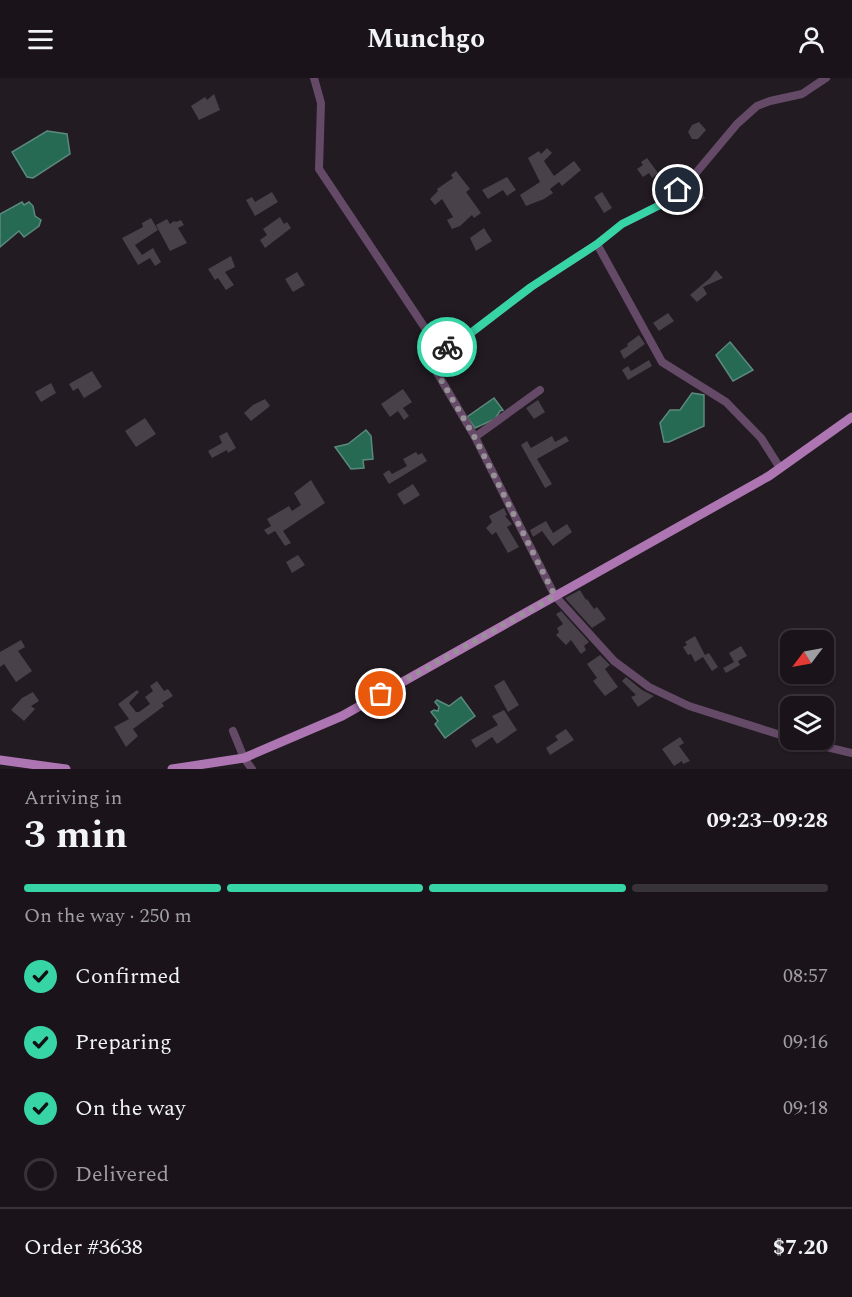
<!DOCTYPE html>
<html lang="en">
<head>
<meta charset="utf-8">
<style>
  :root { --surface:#1a141a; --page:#231d23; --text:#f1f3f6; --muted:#9f9ea2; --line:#383339; --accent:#37d4a6 }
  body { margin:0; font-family:Spectral,serif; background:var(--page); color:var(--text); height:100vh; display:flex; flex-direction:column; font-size:22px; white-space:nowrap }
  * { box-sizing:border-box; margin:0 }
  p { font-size:20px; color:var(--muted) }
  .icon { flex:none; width:33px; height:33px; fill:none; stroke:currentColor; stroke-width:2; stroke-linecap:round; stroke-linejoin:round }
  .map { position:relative; height:691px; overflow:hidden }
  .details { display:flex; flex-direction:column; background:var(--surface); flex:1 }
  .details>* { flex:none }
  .needle { width:39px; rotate:238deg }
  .buttons { position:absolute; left:780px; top:552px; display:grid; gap:12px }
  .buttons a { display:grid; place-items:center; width:54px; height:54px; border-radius:12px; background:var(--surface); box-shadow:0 2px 4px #0004,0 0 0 2px var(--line); font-size:30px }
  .pin { position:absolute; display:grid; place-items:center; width:51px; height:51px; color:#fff; margin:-26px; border:3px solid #fff; border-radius:50%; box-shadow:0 2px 6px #0007 }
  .courier { position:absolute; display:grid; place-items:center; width:60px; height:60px; margin:-30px; border:4px solid #37d4a6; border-radius:50%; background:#fff; color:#222; box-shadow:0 2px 8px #0007 }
  .headline em { font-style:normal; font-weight:700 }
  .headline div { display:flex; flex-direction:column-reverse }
  .headline { display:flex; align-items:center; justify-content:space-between; height:102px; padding:0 24px }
  h1 { font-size:39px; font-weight:700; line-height:45px }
  .bar { display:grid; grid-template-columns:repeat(4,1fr); gap:9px 6px; align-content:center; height:72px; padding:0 24px }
  .bar i { height:8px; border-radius:4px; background:var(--line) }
  .bar .active { background:var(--accent) }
  .bar p { grid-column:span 4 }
  .line { display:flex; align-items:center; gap:15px; padding:0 24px; border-top:2px solid var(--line) }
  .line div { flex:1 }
  ol { padding:0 24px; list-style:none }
  li { display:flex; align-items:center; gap:18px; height:66px }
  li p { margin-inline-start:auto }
  li .icon { padding:6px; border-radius:50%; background:var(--accent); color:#111; stroke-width:4 }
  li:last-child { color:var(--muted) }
  li i { width:33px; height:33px; border:3px solid var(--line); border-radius:50% }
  header { display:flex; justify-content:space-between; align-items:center; height:78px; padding:0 24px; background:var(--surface); font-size:27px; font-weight:700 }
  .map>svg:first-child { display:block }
  .water { fill:#266a54; stroke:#5b897b; stroke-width:1.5 }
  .building { fill:#484149 }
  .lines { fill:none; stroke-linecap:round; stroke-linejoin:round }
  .minor { stroke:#654a68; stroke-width:8 }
  .major { stroke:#ad75b2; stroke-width:9 }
  .done { stroke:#989298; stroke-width:6; stroke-dasharray:0 10.8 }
  .route { stroke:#37d4a6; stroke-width:8 }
</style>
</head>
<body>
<header><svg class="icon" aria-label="menu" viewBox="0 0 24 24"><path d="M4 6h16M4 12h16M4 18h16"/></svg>Munchgo<svg class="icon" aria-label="person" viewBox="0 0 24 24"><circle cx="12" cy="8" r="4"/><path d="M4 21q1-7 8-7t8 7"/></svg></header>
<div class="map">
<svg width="852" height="691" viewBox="0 0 852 691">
  <rect width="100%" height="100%" fill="#221b22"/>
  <!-- water -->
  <g class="water">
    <polygon points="47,53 67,56 70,76 33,100 27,99 12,74"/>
    <polygon points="22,124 24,127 29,124 33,128 35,138 41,142 39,148 24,159 19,153 0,169 0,136"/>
    <polygon points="730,264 753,292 733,303 716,277"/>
    <polygon points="692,315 704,317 704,348 669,364 664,364 660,345 670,332 680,332"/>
    <polygon points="494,320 503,332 500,333 495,341 475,350 467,339"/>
    <polygon points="366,352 371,358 373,381 363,382 364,390 351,391 335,369 348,366"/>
    <polygon points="461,619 475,638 445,660 435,646 438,643 431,634 434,632 438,633 439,629 435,624 437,622 449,628"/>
  </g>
  <!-- building -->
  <g class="building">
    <polygon points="214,16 220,32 199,42 191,28 205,19 207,22"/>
    <polygon points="699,44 706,52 698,61 692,61 688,54 692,47"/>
    <polygon points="547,70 552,75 544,83 554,98 574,83 581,92 562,108 559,104 550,111 553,115 544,121 526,128 520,117 540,104 528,80 539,73 541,76"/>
    <polygon points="647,80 658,95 652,100 649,95 643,99 637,91 643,87 641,84"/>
    <polygon points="456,93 470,111 466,114 481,135 474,140 472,137 460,148 452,151 447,142 453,139 442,121 435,127 430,121 438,113 437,111 453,100 451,97"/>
    <polygon points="507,99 516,112 507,118 503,112 488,121 482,112"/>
    <polygon points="694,105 705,120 694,127 684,113"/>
    <polygon points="272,114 278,124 255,138 246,122 252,119 255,124"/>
    <polygon points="602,114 612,130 604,135 594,119"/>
    <polygon points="280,139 284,146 287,144 291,150 265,170 260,162 267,157 263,151"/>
    <polygon points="151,140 158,152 135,167 142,177 153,170 161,184 155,188 150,180 138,187 122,160 143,149 142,145"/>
    <polygon points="167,141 170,146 174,143 176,144 181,142 184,147 178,150 187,165 170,173 156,147"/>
    <polygon points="484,150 492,163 476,173 470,160"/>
    <polygon points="231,178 235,189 225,194 234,207 226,212 218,200 215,202 208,191"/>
    <polygon points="716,192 723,200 703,209 707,216 697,224 690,217 710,200"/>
    <polygon points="297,194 305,207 293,214 285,201"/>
    <polygon points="668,235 674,243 659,253 653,245"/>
    <polygon points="639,257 645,266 624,281 620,273 628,268 627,266"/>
    <polygon points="649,282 652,288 628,302 622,292 628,288 631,293"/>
    <polygon points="92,293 102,309 84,320 78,310 73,313 69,306"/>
    <polygon points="51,305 56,315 41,324 35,314"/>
    <polygon points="403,311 412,324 403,330 409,338 404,342 398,333 390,339 381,326"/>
    <polygon points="265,321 270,328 251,343 244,335 253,327"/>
    <polygon points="538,322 545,334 534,341 526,330"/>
    <polygon points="145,340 156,356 136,369 125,353"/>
    <polygon points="227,354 236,370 228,375 227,372 212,380 208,373 222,365 219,358"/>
    <polygon points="552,358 555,364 566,358 569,363 537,381 552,406 545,410 521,367 527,363 531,370"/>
    <polygon points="416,374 418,377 422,375 427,383 389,406 383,396 389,392 392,396 407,388 403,381"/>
    <polygon points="311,402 325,425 283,453 291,465 285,468 275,453 268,457 264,452 271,448 267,441 289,428 292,433 301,427 294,415"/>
    <polygon points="413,406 420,417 404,427 397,416"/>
    <polygon points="504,430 507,437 505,438 512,446 507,449 519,469 508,475 496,454 492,457 486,450 492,444 489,438"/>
    <polygon points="546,443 553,455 567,446 572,454 553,468 542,453 533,459 530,452"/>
    <polygon points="298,477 305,487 292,495 286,484"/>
    <polygon points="580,512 586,522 587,521 594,531 597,529 606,541 592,550 565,520"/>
    <polygon points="561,533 589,564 584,568 586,572 581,576 571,562 566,567 556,557 559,554 557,550 563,546 556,536"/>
    <polygon points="695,558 705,577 709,575 718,589 712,593 703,579 695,584 691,576 688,577 683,569 687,567 685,564"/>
    <polygon points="21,562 25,569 18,573 32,593 16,604 4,586 0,589 0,574"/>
    <polygon points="741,568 747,578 738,583 740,587 726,595 723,590 734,584 729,575"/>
    <polygon points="600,577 610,587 605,591 618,609 605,618 593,603 597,600 587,586"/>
    <polygon points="626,599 642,612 654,618 638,629 631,619 636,617 622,603"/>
    <polygon points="504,602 519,627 508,634 494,608"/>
    <polygon points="157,603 164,613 168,611 173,618 162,625 164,628 133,651 138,658 126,669 114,649 129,641 118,626 137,612 139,614 129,625 136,634 139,634 150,626 145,619 153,613 150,608"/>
    <polygon points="33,614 39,623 31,628 35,631 24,643 11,632 22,620"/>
    <polygon points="504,632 517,652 497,666 492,659 476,670 471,662 498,647 492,638"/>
    <polygon points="566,651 574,662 550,677 546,670 558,662 555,658"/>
    <polygon points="680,659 684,665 679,668 690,683 683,686 682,683 674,688 662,671"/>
  </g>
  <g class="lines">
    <!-- minor -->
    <g class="minor">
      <polyline points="314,0 321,25 319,91 437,268 439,275 436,293 475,359 555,518 614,583 649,609 689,628 790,660"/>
      <polyline points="597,166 662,284 726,324 761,360 780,390"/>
      <polyline points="439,280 446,270 459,264 531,209 597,166 622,146 660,127 695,96 737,46 757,28 770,23 802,16 826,0"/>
      <polyline points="475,359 540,312"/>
      <polyline points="233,653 244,680 252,691"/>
      <polyline points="797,662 852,675"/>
    </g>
    <!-- major -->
    <g class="major">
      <polyline points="0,682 66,691"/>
      <polyline points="172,691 244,680 342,638 769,398 852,339"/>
    </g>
  </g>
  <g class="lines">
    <!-- done -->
    <polyline class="done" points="381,616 555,518 475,360 436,293 438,282 447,269"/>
    <!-- route -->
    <polyline class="route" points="447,269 459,264 531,209 597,166 622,146 660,127 678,112"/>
  </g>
</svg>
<div class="buttons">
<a><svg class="needle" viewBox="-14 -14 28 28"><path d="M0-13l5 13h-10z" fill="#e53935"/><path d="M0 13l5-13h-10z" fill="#9f9ea2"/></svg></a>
<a><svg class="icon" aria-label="layers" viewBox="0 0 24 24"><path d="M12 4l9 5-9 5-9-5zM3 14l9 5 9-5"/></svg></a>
</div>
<div class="pin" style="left:381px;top:616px;background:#ea580c"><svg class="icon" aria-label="bag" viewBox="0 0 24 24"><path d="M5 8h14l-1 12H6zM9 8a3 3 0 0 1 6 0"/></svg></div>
<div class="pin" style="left:678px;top:112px;background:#1f2937"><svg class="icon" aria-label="home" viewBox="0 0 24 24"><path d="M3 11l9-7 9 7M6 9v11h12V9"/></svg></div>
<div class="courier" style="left:447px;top:269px"><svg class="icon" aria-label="bike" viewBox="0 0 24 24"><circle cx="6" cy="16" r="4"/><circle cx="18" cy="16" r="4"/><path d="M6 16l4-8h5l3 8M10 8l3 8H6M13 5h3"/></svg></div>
</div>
<section class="details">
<div class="headline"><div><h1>3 min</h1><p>Arriving in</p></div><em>09:23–09:28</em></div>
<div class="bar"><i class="active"></i><i class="active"></i><i class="active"></i><i></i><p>On the way · 250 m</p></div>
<ol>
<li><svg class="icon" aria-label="check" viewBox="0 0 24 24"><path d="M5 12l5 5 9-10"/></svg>Confirmed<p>08:57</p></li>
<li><svg class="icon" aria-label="check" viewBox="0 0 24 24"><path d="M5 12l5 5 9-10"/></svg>Preparing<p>09:16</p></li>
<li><svg class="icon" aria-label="check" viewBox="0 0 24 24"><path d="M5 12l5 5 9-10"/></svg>On the way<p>09:18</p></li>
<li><i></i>Delivered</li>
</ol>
<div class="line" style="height:78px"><div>Order #3638</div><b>$7.20</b></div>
</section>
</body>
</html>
